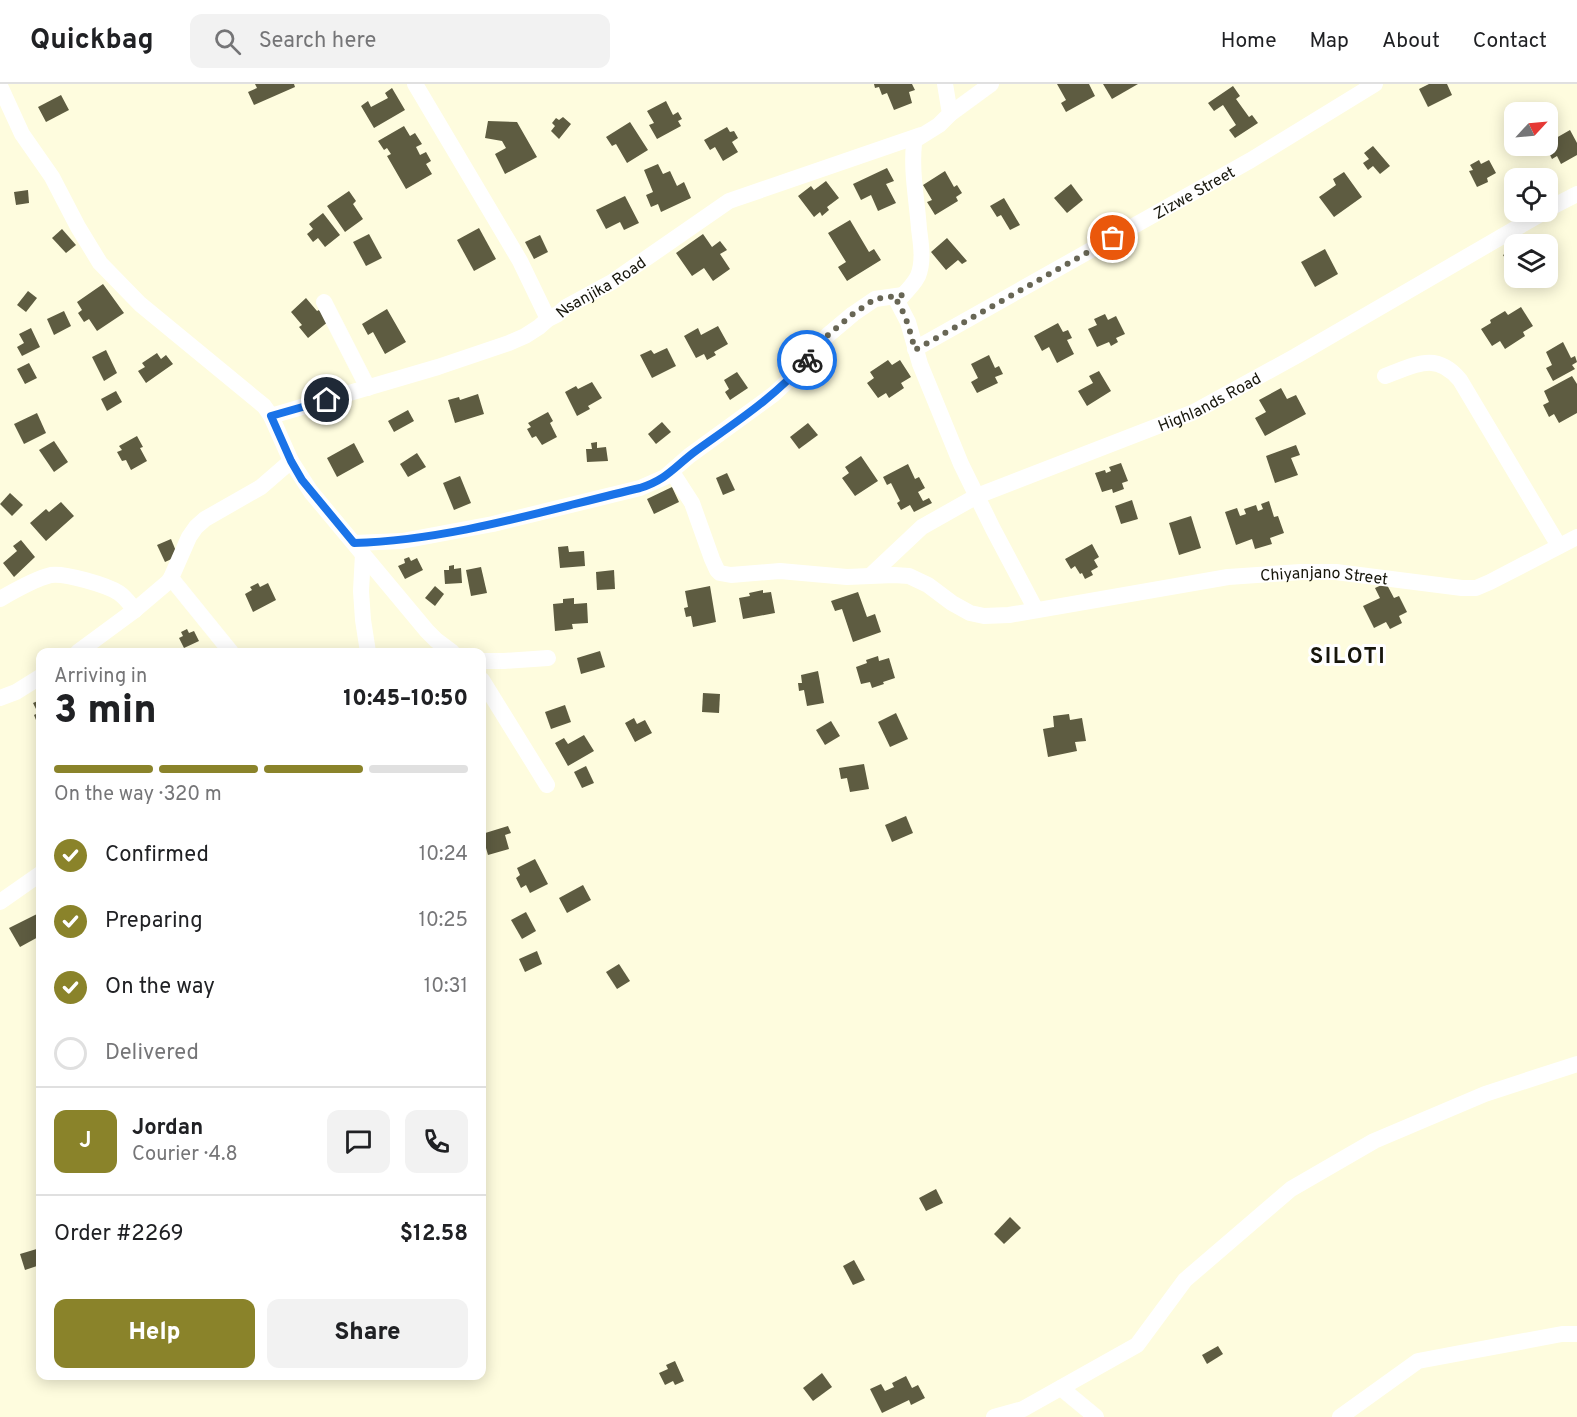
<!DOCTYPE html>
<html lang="en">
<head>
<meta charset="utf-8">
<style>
  :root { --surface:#fff; --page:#f2f2f2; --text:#202124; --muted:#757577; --line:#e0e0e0; --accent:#8a832a }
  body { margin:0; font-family:Overpass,sans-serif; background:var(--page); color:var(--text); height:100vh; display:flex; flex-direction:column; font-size:22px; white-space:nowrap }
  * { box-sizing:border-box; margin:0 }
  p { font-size:20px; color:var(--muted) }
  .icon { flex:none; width:33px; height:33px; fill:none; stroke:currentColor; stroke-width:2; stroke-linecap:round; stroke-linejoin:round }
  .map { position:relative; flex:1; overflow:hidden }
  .panel { position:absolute; left:36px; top:564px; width:450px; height:732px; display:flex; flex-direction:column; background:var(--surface); border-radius:12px; box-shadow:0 3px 15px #0003 }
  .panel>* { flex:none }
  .needle { width:39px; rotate:64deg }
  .buttons { position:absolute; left:1504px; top:18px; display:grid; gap:12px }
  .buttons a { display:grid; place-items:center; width:54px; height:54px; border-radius:12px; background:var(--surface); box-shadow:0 3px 15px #0003; font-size:30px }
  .pin { position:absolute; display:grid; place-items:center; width:51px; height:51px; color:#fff; margin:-26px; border:3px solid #fff; border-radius:50%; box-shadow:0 2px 6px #0007 }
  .courier { position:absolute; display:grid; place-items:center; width:60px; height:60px; margin:-30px; border:4px solid #1a73e8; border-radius:50%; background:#fff; color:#222; box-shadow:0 2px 8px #0007 }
  .headline em { font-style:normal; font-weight:800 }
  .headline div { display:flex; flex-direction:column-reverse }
  .headline { display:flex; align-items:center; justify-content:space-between; height:102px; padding:0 18px }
  h1 { font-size:39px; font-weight:800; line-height:45px }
  .bar { display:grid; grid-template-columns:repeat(4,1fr); gap:9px 6px; align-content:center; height:72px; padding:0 18px }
  .bar i { height:8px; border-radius:4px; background:var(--line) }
  .bar .current { background:var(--accent) }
  .bar p { grid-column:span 4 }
  .line { display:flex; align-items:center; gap:15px; padding:0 18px; border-top:2px solid var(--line) }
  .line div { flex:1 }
  .round { display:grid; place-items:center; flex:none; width:63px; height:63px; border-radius:12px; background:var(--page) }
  ol { padding:0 18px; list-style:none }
  li { display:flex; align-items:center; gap:18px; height:66px }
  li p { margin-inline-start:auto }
  li .icon { padding:6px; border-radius:50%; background:var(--accent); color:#fff; stroke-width:4 }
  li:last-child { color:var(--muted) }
  li i { width:33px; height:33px; border:3px solid var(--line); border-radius:50% }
  .cta { display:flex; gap:12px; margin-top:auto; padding:12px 18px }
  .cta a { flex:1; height:69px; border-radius:12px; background:var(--accent); color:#fff; font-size:24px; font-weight:800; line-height:69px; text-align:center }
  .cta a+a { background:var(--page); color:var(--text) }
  header { display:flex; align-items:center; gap:36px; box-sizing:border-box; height:84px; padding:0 30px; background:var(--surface); border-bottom:2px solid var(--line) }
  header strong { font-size:28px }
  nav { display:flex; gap:33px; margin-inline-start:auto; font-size:21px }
  .search { width:420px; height:54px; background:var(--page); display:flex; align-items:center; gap:15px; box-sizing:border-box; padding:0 21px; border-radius:12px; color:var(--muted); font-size:22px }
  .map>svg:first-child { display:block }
  .building { fill:#5e5c41 }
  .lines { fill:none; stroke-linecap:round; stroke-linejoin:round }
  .minor { stroke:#fff; stroke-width:16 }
  .done { stroke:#686655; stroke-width:6; stroke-dasharray:0 10.8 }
  .route { stroke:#1a73e8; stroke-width:8 }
  .labels { text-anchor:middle; stroke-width:6; stroke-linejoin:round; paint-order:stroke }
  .street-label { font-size:16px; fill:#17160b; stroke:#fff }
  .district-label { font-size:22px; font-weight:bold; letter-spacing:1.5px; fill:#17160b; stroke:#fff }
</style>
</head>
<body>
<header>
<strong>Quickbag</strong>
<div class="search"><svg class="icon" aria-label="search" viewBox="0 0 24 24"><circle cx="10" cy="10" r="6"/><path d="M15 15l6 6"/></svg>Search here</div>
<nav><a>Home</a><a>Map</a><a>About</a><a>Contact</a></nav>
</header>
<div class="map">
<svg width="1577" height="1333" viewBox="0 0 1577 1333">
  <rect width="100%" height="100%" fill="#fefcde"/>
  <!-- building -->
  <g class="building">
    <polygon points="255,0 294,0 295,3 254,21 248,8 257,4"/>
    <polygon points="874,0 912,0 915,6 909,8 912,19 894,26 887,9 882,11 879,3 875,4"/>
    <polygon points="1057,0 1089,0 1095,12 1066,28 1061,19 1066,16"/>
    <polygon points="1103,0 1138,0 1112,15"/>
    <polygon points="1429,0 1447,0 1452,11 1428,23 1419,5"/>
    <polygon points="1233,2 1240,12 1236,15 1249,33 1252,31 1258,39 1235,54 1229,46 1236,41 1223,21 1214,27 1208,19"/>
    <polygon points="392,4 405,26 374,44 361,22 368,17 371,23 388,14 385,9"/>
    <polygon points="61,11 69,26 46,38 38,23"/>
    <polygon points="666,17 673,31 678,28 682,35 678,37 681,42 657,55 649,41 654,39 647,27"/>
    <polygon points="563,33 571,40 559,55 551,47 555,42 552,39 556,34 559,36"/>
    <polygon points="488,37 517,38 537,73 505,90 495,70 506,64 502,57 485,54"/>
    <polygon points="630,38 648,66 627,79 616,60 612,62 606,53"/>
    <polygon points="404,42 410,52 415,49 422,60 416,63 420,71 426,68 431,77 426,80 432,90 406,105 387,72 391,70 387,64 384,66 378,57"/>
    <polygon points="727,43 730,48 734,47 738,54 732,58 738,68 723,77 715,63 710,66 704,56"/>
    <polygon points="1570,46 1577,59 1577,71 1561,80 1557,72 1552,75 1547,65 1552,62 1549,58"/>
    <polygon points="1373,62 1390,82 1380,90 1373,82 1368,86 1363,79 1369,75 1364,69"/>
    <polygon points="1479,76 1481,80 1489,76 1496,89 1487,94 1488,98 1477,103 1469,87 1473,86 1470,81"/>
    <polygon points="658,80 663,90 670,87 677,102 684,98 691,114 661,128 658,120 651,123 646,111 653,108 644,86"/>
    <polygon points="887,84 894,97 886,100 896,119 878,127 871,111 861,116 853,100"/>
    <polygon points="945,87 954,103 957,101 962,109 956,113 958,117 935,131 927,118 932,116 923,101"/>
    <polygon points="1344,88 1362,113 1334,133 1319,113 1336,101 1333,95"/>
    <polygon points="826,97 839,114 827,123 829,126 822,132 820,128 814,133 798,112 811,102 814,106"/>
    <polygon points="1071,100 1083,116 1067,129 1054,114"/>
    <polygon points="28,106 29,119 16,121 14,108"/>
    <polygon points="349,107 356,117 353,120 363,135 345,148 327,122"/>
    <polygon points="625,112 639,139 624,146 620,138 606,145 596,126"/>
    <polygon points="1004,114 1020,141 1010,146 1001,131 997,133 990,122"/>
    <polygon points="323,129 340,151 325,163 318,154 313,158 307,150 313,145 309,140"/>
    <polygon points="850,136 869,168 874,165 881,176 847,197 838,183 846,178 828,149"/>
    <polygon points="479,144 496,175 474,187 457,156"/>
    <polygon points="62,145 76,161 66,169 52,154"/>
    <polygon points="369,150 382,174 366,182 353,158"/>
    <polygon points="703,150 712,163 720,157 727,166 720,170 730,185 713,197 704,184 692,192 676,169"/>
    <polygon points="540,151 548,168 534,175 525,158"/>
    <polygon points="947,154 967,177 962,180 958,176 946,186 931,168"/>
    <polygon points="1515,164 1515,183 1512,185 1503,171"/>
    <polygon points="1325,165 1338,190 1315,203 1301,178"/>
    <polygon points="1519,194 1537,194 1522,203 1516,195"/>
    <polygon points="103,200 124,229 97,247 89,235 84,238 78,229 82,226 77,218"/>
    <polygon points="28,207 37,214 26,228 17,221"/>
    <polygon points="306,214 317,227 319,226 329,237 308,254 299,243 302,241 291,228"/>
    <polygon points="1521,223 1533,242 1523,248 1525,252 1505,265 1500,257 1492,262 1481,245 1491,239 1490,236 1505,227 1508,231"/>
    <polygon points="387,225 406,258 385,270 373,248 368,251 362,240"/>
    <polygon points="64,227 71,242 54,251 47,235"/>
    <polygon points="1105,230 1108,236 1116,232 1125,250 1116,254 1118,258 1111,262 1109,258 1097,263 1088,245 1097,241 1094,235"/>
    <polygon points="1058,239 1063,248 1068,246 1072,254 1067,256 1074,270 1057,279 1049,263 1042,267 1034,252"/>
    <polygon points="718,242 728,260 714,268 716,271 707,276 704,270 696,274 684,252 698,244 701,251"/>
    <polygon points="31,244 40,263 22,272 17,263 24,259 19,250"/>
    <polygon points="1563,258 1571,274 1575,272 1577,278 1572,281 1575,285 1553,297 1546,284 1552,281 1546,268"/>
    <polygon points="667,264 676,282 652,294 640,271 651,266 654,270"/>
    <polygon points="106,266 117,289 104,297 92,273"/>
    <polygon points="157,269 161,275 166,271 173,280 146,299 138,287 145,283 142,279"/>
    <polygon points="989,271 995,284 999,282 1003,290 995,293 998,299 977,309 971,298 978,294 971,280"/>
    <polygon points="888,276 892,281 900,276 911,293 901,299 904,304 889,314 886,309 878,314 867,299 874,294 870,288"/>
    <polygon points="29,279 37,294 25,300 17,285"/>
    <polygon points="1099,287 1111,307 1087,322 1078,307 1093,299 1089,292"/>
    <polygon points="737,288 748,304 730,316 725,308 729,305 724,296"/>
    <polygon points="1572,292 1577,300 1577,329 1559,339 1554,330 1549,333 1543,321 1549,318 1544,307"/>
    <polygon points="592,298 602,314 588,322 590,325 577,332 565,308 576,302 578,305"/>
    <polygon points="1281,304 1287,315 1296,311 1306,330 1265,352 1255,334 1266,328 1259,316"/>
    <polygon points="116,307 122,318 107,327 101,315"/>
    <polygon points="478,310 484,330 455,339 448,316 459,313 460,316"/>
    <polygon points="408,326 414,337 394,348 388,337"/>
    <polygon points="548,328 553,337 550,339 557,353 542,361 536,352 532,354 527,345 531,343 528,339"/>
    <polygon points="37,329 46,349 24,360 14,340"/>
    <polygon points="662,338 671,348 656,360 648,350"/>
    <polygon points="808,339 818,351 799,365 790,353"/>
    <polygon points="137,352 143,363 140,364 147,377 131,386 126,376 122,377 117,368 122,366 119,362"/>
    <polygon points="54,357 68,378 54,388 39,366"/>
    <polygon points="597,358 597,364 606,363 608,377 587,378 586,365 592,365 591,359"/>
    <polygon points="354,359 364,378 337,393 327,374"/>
    <polygon points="1296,361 1300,371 1291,374 1298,391 1275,399 1266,372"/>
    <polygon points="417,369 426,383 408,393 400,380"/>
    <polygon points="861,372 878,397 855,412 842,394 849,389 845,383"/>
    <polygon points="1121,379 1128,397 1122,399 1124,405 1113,409 1112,405 1102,408 1095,389 1105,386 1106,389 1111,387 1109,383"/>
    <polygon points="908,380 915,395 919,393 925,404 918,408 923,417 929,414 932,419 914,428 910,421 901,426 897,419 900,417 891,399 887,401 883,393"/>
    <polygon points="727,389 735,406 723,411 716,394"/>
    <polygon points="460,392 471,419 454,426 443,399"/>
    <polygon points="672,403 679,418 654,430 647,415"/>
    <polygon points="10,409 23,421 12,432 0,420"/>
    <polygon points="1132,416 1138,435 1121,440 1115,422"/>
    <polygon points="1269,417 1274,433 1278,432 1284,449 1270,454 1272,460 1255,465 1252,455 1236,461 1225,428 1237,424 1240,432 1246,430 1244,425 1256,421 1258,427 1263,425 1261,420"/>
    <polygon points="61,418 74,432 46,457 30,439 46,425 49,428"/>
    <polygon points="1191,432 1201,464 1179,471 1169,439"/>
    <polygon points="171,455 178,472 165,478 157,461"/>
    <polygon points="21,456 35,473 14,493 3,479 17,467 13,462"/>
    <polygon points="1092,460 1099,473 1094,476 1098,483 1091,487 1093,491 1085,495 1082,489 1080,490 1075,482 1071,485 1065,475"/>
    <polygon points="568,462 569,468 584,467 585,482 560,484 558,463"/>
    <polygon points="409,473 411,477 417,474 423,486 405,495 398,482 405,479 404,475"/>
    <polygon points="454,481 454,485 461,484 462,499 445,500 444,486 449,486 449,482"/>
    <polygon points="481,483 487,509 471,512 466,486"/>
    <polygon points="614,486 615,505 597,506 596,488"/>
    <polygon points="258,499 260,503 268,499 276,516 253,528 245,510 252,506 250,503"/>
    <polygon points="1386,499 1394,514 1399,512 1407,528 1399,532 1402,539 1390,545 1386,538 1374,544 1363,522 1380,514 1375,504"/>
    <polygon points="435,502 444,510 435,522 425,514"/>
    <polygon points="710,502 716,538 693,543 691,532 686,533 684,524 688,523 685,507"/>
    <polygon points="763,506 763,509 771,508 775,529 743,535 739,514 750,512 749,509"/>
    <polygon points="858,508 867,533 875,530 881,548 853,558 842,525 835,527 831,517"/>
    <polygon points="574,514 574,520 587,519 588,539 572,540 573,545 555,547 553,520 563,519 563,515"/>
    <polygon points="187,545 189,549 194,547 199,557 184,564 179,554 183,552 181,548"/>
    <polygon points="600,567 605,583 581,590 577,574"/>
    <polygon points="878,572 879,577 889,574 895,594 883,598 884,600 872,604 870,598 861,600 856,583 867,579 866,576"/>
    <polygon points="818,587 824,619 807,622 804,606 799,607 798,599 802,599 801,591"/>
    <polygon points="703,609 720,610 719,629 702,628"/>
    <polygon points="40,616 40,634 36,636 34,631 38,629 33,619"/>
    <polygon points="565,621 571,638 551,645 545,628"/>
    <polygon points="896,629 908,655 890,663 878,638"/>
    <polygon points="1069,630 1070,636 1082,634 1086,657 1075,658 1077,667 1048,673 1043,645 1054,643 1053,632"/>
    <polygon points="634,634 637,640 645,636 652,649 635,658 625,639"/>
    <polygon points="831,637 840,652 825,661 816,646"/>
    <polygon points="584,651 594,667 568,682 555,659 564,654 568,660"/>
    <polygon points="864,680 869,705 850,708 847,694 841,695 839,684"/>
    <polygon points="586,682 594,699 582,704 574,688"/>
    <polygon points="906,732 913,749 892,758 885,741"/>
    <polygon points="508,742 511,749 505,751 509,765 488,771 482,750"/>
    <polygon points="535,775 548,800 530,809 526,801 521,804 516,794 520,791 517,784"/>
    <polygon points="583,801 591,816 567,829 559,814"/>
    <polygon points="526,828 536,847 522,855 511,836"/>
    <polygon points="37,830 40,837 40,852 20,863 9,844"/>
    <polygon points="537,867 542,880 525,888 519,875"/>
    <polygon points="619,880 630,897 617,905 606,888"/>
    <polygon points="936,1105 943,1119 926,1127 919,1114"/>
    <polygon points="1010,1133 1021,1144 1004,1160 994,1150"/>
    <polygon points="40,1164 40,1181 25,1186 20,1170"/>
    <polygon points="854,1176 865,1196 853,1201 843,1182"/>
    <polygon points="1218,1262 1223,1270 1207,1280 1202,1271"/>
    <polygon points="675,1277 684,1297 675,1301 673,1297 665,1301 659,1289 668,1285 666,1281"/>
    <polygon points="822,1289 832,1303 813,1317 803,1304"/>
    <polygon points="906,1292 912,1304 918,1301 925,1314 911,1321 909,1316 882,1329 870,1305 881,1300 885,1307 894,1303 892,1299"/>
  </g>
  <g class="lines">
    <!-- minor -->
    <g class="minor">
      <polyline points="415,0 520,177 548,235"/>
      <path d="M945 0 950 30 939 41 915 56 914 60C911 88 917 116 919 145 921 160 924 177 918 192 913 202 905 209 897 217L908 238 920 280 961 380 993 445 1036 526"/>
      <polyline points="0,2 22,50 52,93 78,143 100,179 140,220 264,322 271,332 291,377 311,408 427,547 436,556 452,568"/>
      <polyline points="950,30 991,0"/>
      <polyline points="1548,125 1577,110"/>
      <polyline points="324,218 368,304"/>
      <path id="s1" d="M915 265 1251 76 1375 0"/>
      <path d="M1385 292C1415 281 1436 267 1460 296L1559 462"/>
      <path id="s2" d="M271 332 438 283 509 259 525 252 539 243 548 235 558 230 566 223 612 198 729 117 921 51"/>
      <path id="s3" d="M672 388 692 419 712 475 717 486 720 489 731 491 780 487 847 493 894 491 909 492 928 501 952 519 970 529 984 532 1009 531 1228 493 1301 488H1336L1462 504H1476L1490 498 1577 453"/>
      <polyline points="355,459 402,457 493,440 640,404 665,393 689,372 774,310 792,293 828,251 853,230 875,215 903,211"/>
      <polyline points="363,470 361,507 363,536 368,568"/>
      <path id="s4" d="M871 491 922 443 977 412 1194 328 1296 272 1544 128"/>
      <polyline points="171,494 231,568"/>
      <path d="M0 515C12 508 38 494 51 491 65 489 107 501 119 509 125 513 130 520 135 526"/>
      <polyline points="78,568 135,526 168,498 171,494 189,453 196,443 205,435 261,403 291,377"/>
      <polyline points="482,577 504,577 548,574"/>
      <polyline points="482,596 547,701"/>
      <polyline points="0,614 16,608 40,593"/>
      <polyline points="0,818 40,790"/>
      <polyline points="1061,1304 1096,1333"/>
      <polyline points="994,1333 1023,1325 1137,1261 1185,1196 1291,1105 1374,1057 1485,1010 1577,980"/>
      <polyline points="1340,1333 1418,1277 1562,1250 1577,1250"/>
    </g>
  </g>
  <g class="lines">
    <!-- done -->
    <path class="done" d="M807 276 828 251 853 230 875 215 903 211 897 217C907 233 910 248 915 266L1113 154"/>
    <!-- route -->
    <path class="route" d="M327 316 271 332 291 377 302 396 354 459C452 456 546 426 640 404 668 395 675 382 697 366 736 338 775 313 807 276"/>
  </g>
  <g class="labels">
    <!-- street labels -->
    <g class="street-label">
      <text dy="6" stroke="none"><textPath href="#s1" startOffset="320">Zizwe Street</textPath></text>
      <text dy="6" stroke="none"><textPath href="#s2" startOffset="357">Nsanjika Road</textPath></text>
      <text dy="6" stroke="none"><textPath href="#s4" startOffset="384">Highlands Road</textPath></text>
      <text dy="6" stroke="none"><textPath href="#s3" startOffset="732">Chiyanjano Street</textPath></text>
    </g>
    <!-- district labels -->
    <g class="district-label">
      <text x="1348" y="579">SILOTI</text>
    </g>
  </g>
</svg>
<div class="buttons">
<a><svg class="needle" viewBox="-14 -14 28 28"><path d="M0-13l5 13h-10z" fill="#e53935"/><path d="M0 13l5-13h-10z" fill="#757577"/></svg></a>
<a><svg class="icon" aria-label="locate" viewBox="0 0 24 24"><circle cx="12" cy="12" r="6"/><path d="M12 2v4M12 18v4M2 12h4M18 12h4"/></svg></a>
<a><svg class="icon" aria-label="layers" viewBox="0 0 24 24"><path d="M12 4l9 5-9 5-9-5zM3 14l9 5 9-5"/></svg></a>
</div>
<div class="pin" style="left:1113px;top:154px;background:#ea580c"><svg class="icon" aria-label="bag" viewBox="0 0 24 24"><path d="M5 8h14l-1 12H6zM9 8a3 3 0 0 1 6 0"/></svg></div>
<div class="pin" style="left:327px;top:316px;background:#1f2937"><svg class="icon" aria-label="home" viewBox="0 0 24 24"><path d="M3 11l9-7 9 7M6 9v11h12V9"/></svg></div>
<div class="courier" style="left:807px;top:276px"><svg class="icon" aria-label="bike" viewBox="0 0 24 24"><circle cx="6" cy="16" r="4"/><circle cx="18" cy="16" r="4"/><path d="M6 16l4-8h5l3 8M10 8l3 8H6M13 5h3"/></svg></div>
<section class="panel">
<div class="headline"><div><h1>3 min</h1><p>Arriving in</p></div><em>10:45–10:50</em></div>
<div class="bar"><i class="current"></i><i class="current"></i><i class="current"></i><i></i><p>On the way · 320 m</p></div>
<ol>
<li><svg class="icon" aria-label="check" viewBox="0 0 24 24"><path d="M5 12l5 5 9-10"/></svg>Confirmed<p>10:24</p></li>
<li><svg class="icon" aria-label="check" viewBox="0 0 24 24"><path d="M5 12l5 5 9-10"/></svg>Preparing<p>10:25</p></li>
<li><svg class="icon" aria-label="check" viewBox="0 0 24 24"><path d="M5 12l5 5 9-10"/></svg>On the way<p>10:31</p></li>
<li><i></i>Delivered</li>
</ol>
<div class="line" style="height:108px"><b class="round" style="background:var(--accent);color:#fff">J</b><div><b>Jordan</b><p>Courier · 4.8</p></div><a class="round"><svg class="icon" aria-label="chat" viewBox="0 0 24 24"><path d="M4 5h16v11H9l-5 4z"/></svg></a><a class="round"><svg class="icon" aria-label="phone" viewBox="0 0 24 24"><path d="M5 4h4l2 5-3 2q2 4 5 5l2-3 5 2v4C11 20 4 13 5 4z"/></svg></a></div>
<div class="line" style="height:78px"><div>Order #2269</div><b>$12.58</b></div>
<div class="cta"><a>Help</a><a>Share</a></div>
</section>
</div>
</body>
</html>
